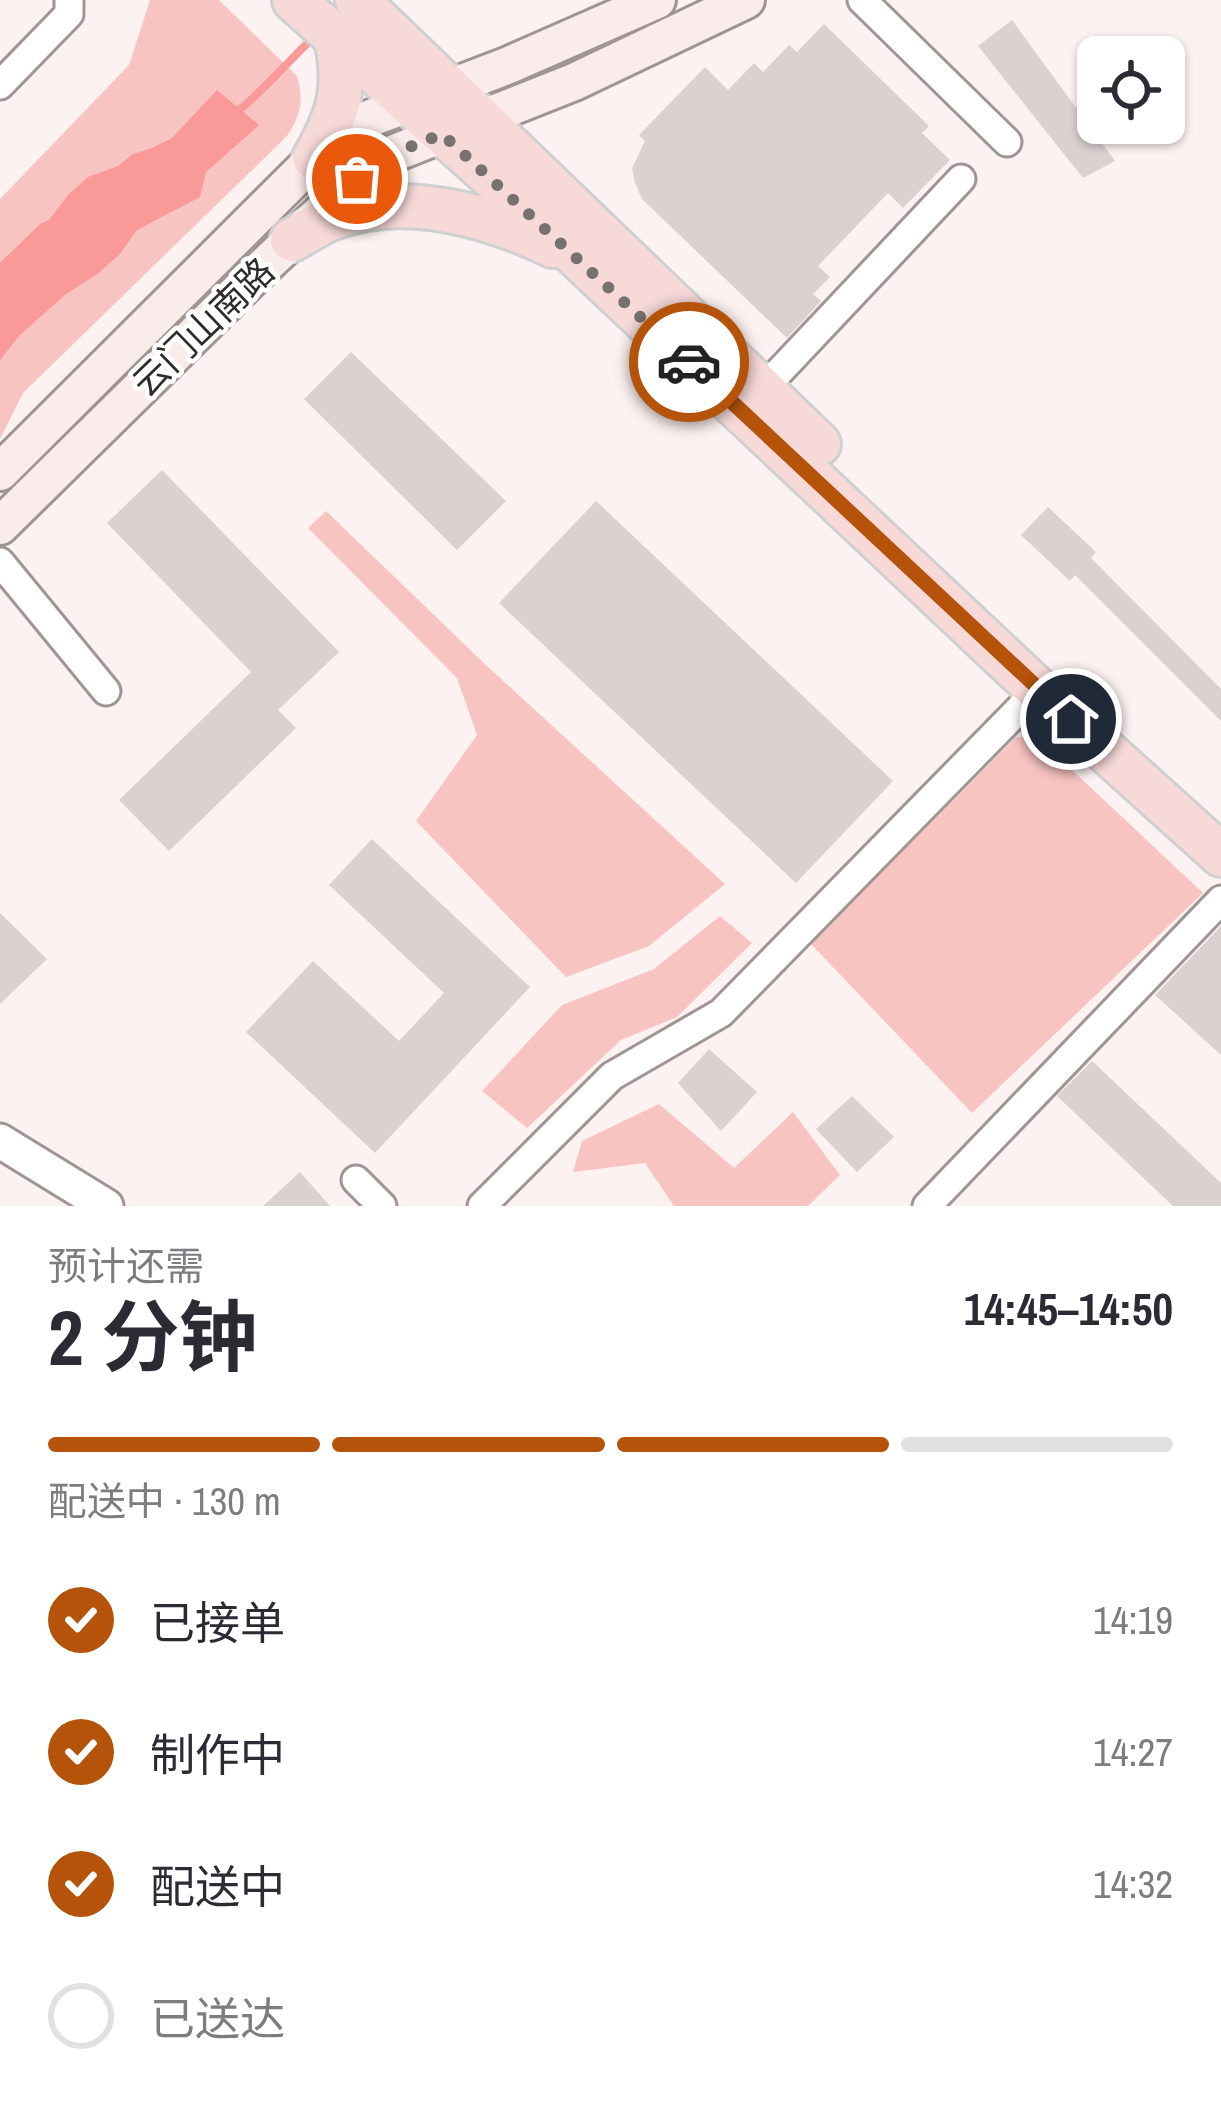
<!DOCTYPE html>
<html lang="zh">
<head>
<meta charset="utf-8">
<style>
  :root { --surface:#fff; --page:#f7f7f7; --text:#2b2b33; --muted:#7c7c81; --line:#e1e1e2; --accent:#b45309 }
  body { margin:0; font-family:"Archivo Narrow","Noto Sans SC",sans-serif; background:var(--page); color:var(--text); height:100vh; display:flex; flex-direction:column; font-size:45px; white-space:nowrap }
  * { box-sizing:border-box; margin:0 }
  p { font-size:39px; color:var(--muted) }
  .icon { flex:none; width:66px; height:66px; fill:none; stroke:currentColor; stroke-width:2; stroke-linecap:round; stroke-linejoin:round }
  .map { position:relative; height:1206px; overflow:hidden }
  .panel { display:flex; flex-direction:column; background:var(--surface); flex:1 }
  .panel>* { flex:none }
  .tools { position:absolute; left:1077px; top:36px; display:grid; gap:24px }
  .tools a { display:grid; place-items:center; width:108px; height:108px; border-radius:18px; background:var(--surface); box-shadow:0 3px 9px #0004; font-size:60px }
  .pin { position:absolute; display:grid; place-items:center; width:102px; height:102px; color:#fff; margin:-51px; border:6px solid #fff; border-radius:50%; box-shadow:0 3px 12px #0007 }
  .courier { position:absolute; display:grid; place-items:center; width:120px; height:120px; margin:-60px; border:9px solid #b45309; border-radius:50%; background:#fff; color:#222; box-shadow:0 3px 15px #0007 }
  .summary em { font-style:normal; font-weight:700 }
  .summary div { display:flex; flex-direction:column-reverse }
  .summary { display:flex; align-items:center; justify-content:space-between; height:204px; padding:0 48px }
  h1 { font-size:78px; font-weight:700; line-height:90px }
  .bar { display:grid; grid-template-columns:repeat(4,1fr); gap:18px 12px; align-content:center; height:144px; padding:0 48px }
  .bar i { height:15px; border-radius:9px; background:var(--line) }
  .bar .selected { background:var(--accent) }
  .bar p { grid-column:span 4 }
  ol { padding:0 48px; list-style:none }
  li { display:flex; align-items:center; gap:36px; height:132px }
  li p { margin-inline-start:auto }
  li .icon { padding:12px; border-radius:50%; background:var(--accent); color:#fff; stroke-width:4 }
  li:last-child { color:var(--muted) }
  li i { width:66px; height:66px; border:6px solid var(--line); border-radius:50% }
  .map>svg:first-child { display:block }
  .green { fill:#f8c4c2 }
  .water { fill:#f99998 }
  .lines { fill:none; stroke-linecap:round; stroke-linejoin:round }
  .stream { stroke:#f99998; stroke-width:8 }
  .building { fill:#dbd1d1 }
  .minor-casing { stroke:#9f9595; stroke-width:33 }
  .tertiary-casing { stroke:#9f9595; stroke-width:39 }
  .secondary-casing { stroke:#9f9595; stroke-width:42 }
  .primary-casing { stroke:#d1d0d0; stroke-width:48 }
  .minor { stroke:#fff; stroke-width:27 }
  .tertiary { stroke:#fff; stroke-width:33 }
  .secondary { stroke:#fbecec; stroke-width:36 }
  .primary { stroke:#f7d9d8; stroke-width:42 }
  .done { stroke:#777170; stroke-width:12; stroke-dasharray:0 21.6 }
  .route { stroke:#b45309; stroke-width:15 }
  .labels { text-anchor:middle; stroke-width:9; stroke-linejoin:round; paint-order:stroke }
  .street-label { font-size:36px; fill:#2f2b2b; stroke:#fff }
</style>
</head>
<body>
<div class="map">
<svg width="1221" height="1206" viewBox="0 0 1221 1206">
  <rect width="100%" height="100%" fill="#fcf2f1"/>
  <!-- green -->
  <g class="green">
    <path d="M150 0H219L297 76C304 100 301 115 287 136L23 393 0 439V199L129 65Z"/>
    <polygon points="326,511 488,667 725,884 649,946 566,977 416,821 477,735 457,678 308,528"/>
    <polygon points="1016,737 1038,738 1203,893 972,1113 811,944"/>
    <polygon points="720,916 752,943 677,1017 621,1040 527,1128 482,1091 562,1005 654,969"/>
    <polygon points="659,1104 734,1168 793,1112 840,1175 808,1206 674,1206 645,1163 573,1172 582,1141"/>
  </g>
  <!-- water -->
  <polygon class="water" points="217,90 259,125 206,172 200,197 137,230 119,255 96,275 66,294 20,335 0,360 0,263 40,224 49,220 68,195 88,177 118,166 133,154 152,148 172,138"/>
  <g class="lines">
    <!-- stream -->
    <path class="stream" d="M234 114C264 91 286 63 314 37"/>
  </g>
  <!-- building -->
  <g class="building">
    <polygon points="1012,20 1115,161 1083,178 978,46"/>
    <polygon points="824,24 929,126 922,133 950,160 903,208 888,193 818,266 830,277 813,294 821,301 787,338 642,199 635,183 632,168 645,141 639,135 705,67 728,90 754,63 763,72 789,45 797,52"/>
    <polygon points="351,352 506,501 457,550 304,399"/>
    <polygon points="162,470 339,652 278,710 296,728 169,851 119,800 251,672 107,523"/>
    <polygon points="596,501 893,781 796,883 499,603"/>
    <polygon points="1048,507 1096,552 1091,558 1221,689 1221,721 1075,575 1070,581 1021,535"/>
    <polygon points="372,839 530,987 375,1153 246,1032 313,961 399,1041 444,993 329,885"/>
    <polygon points="0,913 47,959 0,1004"/>
    <polygon points="1221,926 1221,1055 1155,995"/>
    <polygon points="709,1049 757,1092 721,1131 678,1083"/>
    <polygon points="1092,1061 1221,1183 1221,1206 1173,1206 1057,1096"/>
    <polygon points="852,1096 894,1137 857,1172 816,1129"/>
    <polygon points="300,1172 330,1206 263,1206"/>
  </g>
  <g class="lines">
    <!-- minor casing -->
    <g class="minor-casing">
      <g id="minor">
        <polyline points="862,0 1007,142"/>
        <polyline points="0,85 69,14 69,0"/>
        <polyline points="762,390 961,179"/>
        <polyline points="0,562 106,691"/>
        <polyline points="356,1180 382,1206"/>
        <polyline points="482,1206 612,1076 721,1013 1038,690"/>
        <polyline points="927,1206 1221,900"/>
      </g>
    </g>
    <!-- tertiary casing -->
    <g class="tertiary-casing">
      <polyline id="tertiary" points="0,1141 106,1206"/>
    </g>
    <!-- secondary casing -->
    <g class="secondary-casing">
      <g id="secondary">
        <polyline points="0,472 345,128 509,65 657,0"/>
        <polyline points="0,526 257,273 377,160 574,82 746,0"/>
      </g>
    </g>
    <!-- primary casing -->
    <g class="primary-casing">
      <g id="primary">
        <polyline points="294,0 503,187 1038,690 1221,855"/>
        <polyline points="357,0 819,444"/>
        <path d="M314 158C339 115 347 87 336 39"/>
        <path d="M292 240C305 233 319 223 333 218 404 191 488 215 553 246"/>
      </g>
    </g>
    <!-- minor -->
    <use href="#minor" class="minor"/>
    <!-- tertiary -->
    <use href="#tertiary" class="tertiary"/>
    <!-- secondary -->
    <use href="#secondary" class="secondary"/>
    <!-- primary -->
    <use href="#primary" class="primary"/>
  </g>
  <g class="lines">
    <!-- done -->
    <polyline class="done" points="357,179 377,160 442,134 689,362"/>
    <!-- route -->
    <polyline class="route" points="689,362 1071,719"/>
  </g>
  <g class="labels">
    <!-- street labels -->
    <g class="street-label">
      <text transform="translate(203 327) rotate(-44)" y="13">云门山南路</text>
    </g>
  </g>
</svg>
<div class="tools">
<a><svg class="icon" aria-label="locate" viewBox="0 0 24 24"><circle cx="12" cy="12" r="6"/><path d="M12 2v4M12 18v4M2 12h4M18 12h4"/></svg></a>
</div>
<div class="pin" style="left:357px;top:179px;background:#ea580c"><svg class="icon" aria-label="bag" viewBox="0 0 24 24"><path d="M5 8h14l-1 12H6zM9 8a3 3 0 0 1 6 0"/></svg></div>
<div class="pin" style="left:1071px;top:719px;background:#1f2937"><svg class="icon" aria-label="home" viewBox="0 0 24 24"><path d="M3 11l9-7 9 7M6 9v11h12V9"/></svg></div>
<div class="courier" style="left:689px;top:362px"><svg class="icon" aria-label="car" viewBox="0 0 24 24"><path d="M5 17H2v-5l4-1 3-4h7l3 4 3 1v5h-3M9 17h6M6 11h13"/><circle cx="7" cy="17" r="2"/><circle cx="17" cy="17" r="2"/></svg></div>
</div>
<section class="panel">
<div class="summary"><div><h1>2 分钟</h1><p>预计还需</p></div><em>14:45–14:50</em></div>
<div class="bar"><i class="selected"></i><i class="selected"></i><i class="selected"></i><i></i><p>配送中 · 130 m</p></div>
<ol>
<li><svg class="icon" aria-label="check" viewBox="0 0 24 24"><path d="M5 12l5 5 9-10"/></svg>已接单<p>14:19</p></li>
<li><svg class="icon" aria-label="check" viewBox="0 0 24 24"><path d="M5 12l5 5 9-10"/></svg>制作中<p>14:27</p></li>
<li><svg class="icon" aria-label="check" viewBox="0 0 24 24"><path d="M5 12l5 5 9-10"/></svg>配送中<p>14:32</p></li>
<li><i></i>已送达</li>
</ol>
</section>
</body>
</html>
